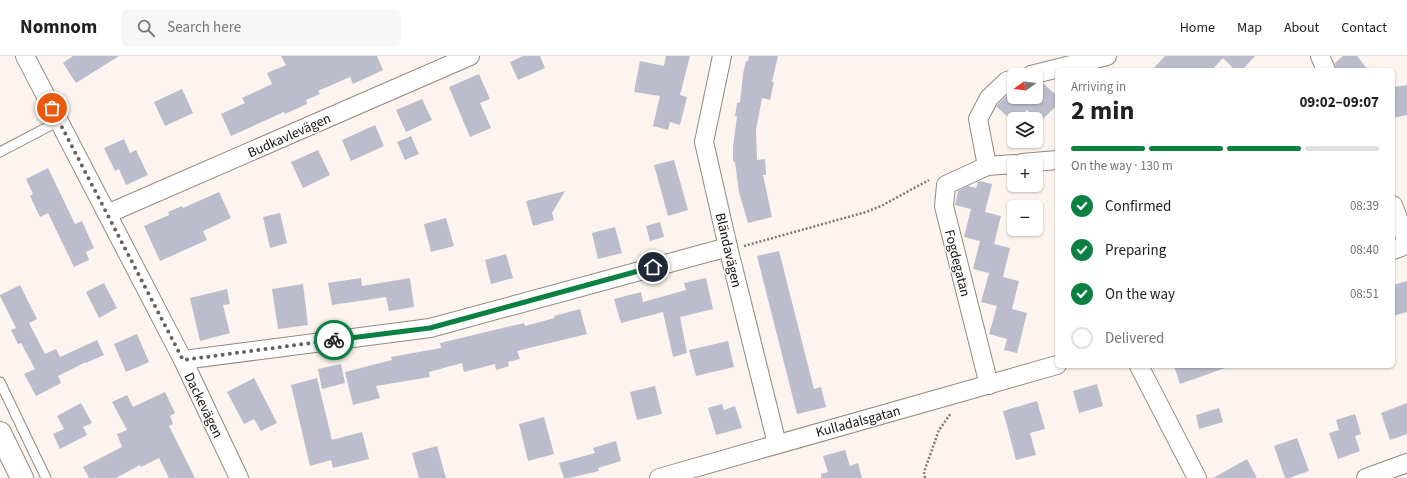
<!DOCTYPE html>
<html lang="en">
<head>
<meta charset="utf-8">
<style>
  :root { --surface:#fff; --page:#f6f6f6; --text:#222; --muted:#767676; --line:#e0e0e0; --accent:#0b8043 }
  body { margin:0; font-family:"Source Sans 3",sans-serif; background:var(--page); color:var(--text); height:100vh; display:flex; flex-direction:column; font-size:15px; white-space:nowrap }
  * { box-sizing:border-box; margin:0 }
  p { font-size:13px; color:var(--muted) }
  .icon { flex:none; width:22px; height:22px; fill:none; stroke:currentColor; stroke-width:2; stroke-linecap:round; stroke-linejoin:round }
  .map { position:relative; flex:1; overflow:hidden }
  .panel { position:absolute; left:1055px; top:12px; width:340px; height:300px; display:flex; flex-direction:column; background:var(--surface); border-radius:6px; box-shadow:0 1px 3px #0004 }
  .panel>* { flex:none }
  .needle { width:26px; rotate:256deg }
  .tools { position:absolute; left:1007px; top:12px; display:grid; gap:8px }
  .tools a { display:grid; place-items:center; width:36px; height:36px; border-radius:6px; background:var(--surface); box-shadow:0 1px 3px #0004; font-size:20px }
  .pin { position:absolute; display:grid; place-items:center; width:34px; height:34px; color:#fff; margin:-17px; border:2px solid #fff; border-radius:50%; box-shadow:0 1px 4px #0007 }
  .courier { position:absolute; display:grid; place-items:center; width:40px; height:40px; margin:-20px; border:3px solid #0b8043; border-radius:50%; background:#fff; color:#222; box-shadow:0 1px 5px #0007 }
  .overview em { font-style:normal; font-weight:700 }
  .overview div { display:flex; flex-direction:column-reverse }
  .overview { display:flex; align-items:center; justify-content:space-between; height:68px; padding:0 16px }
  h1 { font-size:26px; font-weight:700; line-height:30px }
  .bar { display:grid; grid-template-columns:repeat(4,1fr); gap:6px 4px; align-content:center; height:48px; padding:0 16px }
  .bar i { height:5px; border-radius:3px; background:var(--line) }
  .bar .current { background:var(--accent) }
  .bar p { grid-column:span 4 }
  ol { padding:0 16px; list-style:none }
  li { display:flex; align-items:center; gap:12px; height:44px }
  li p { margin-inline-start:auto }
  li .icon { padding:4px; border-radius:50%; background:var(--accent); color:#fff; stroke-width:4 }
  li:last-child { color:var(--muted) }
  li i { width:22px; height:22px; border:2px solid var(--line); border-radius:50% }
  header { display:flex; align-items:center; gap:24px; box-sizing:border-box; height:56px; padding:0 20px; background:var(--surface); border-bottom:1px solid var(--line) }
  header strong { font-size:19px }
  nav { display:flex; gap:22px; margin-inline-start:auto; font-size:14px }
  .search { width:280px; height:36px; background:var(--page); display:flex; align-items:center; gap:10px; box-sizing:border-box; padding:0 14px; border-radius:6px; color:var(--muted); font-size:15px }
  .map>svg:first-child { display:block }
  .building { fill:#bbbdcc }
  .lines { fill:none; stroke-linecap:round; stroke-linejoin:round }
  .lane-casing { stroke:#95887f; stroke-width:11 }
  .street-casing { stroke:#95887f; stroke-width:20 }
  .secondary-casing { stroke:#95887f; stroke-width:24 }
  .path { stroke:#7f7875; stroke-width:2.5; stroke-dasharray:2 2; stroke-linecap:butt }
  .lane { stroke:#fff; stroke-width:9 }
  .street { stroke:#fff; stroke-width:18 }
  .secondary { stroke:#fff; stroke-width:22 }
  .done { stroke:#67605d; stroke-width:4; stroke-dasharray:0 7.2 }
  .route { stroke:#0b8043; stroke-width:5 }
  .labels { text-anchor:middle; stroke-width:3; stroke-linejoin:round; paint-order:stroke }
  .street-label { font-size:14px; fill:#16110e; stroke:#fff }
</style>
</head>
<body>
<header>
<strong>Nomnom</strong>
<div class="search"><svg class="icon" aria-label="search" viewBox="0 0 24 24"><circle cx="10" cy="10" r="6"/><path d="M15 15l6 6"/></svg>Search here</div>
<nav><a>Home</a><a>Map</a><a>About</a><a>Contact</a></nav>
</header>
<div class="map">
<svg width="1407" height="422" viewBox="0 0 1407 422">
  <rect width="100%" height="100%" fill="#fdf4ef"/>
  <!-- building -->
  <g class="building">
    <polygon points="73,0 119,0 76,27 63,7"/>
    <polygon points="281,0 377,0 383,14 353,28 350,21 318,35 320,38 306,44 307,48 285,58 284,56 231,80 221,58 245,47 242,42 272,28 267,17 286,9"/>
    <polygon points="523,0 540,0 545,12 518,24 510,6"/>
    <polygon points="666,0 690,0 680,39 687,41 680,69 670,66 668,74 653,70 660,40 634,36 640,5 664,10"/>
    <polygon points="749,0 778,0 772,26 774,26 770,44 762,42 756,74 757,104 765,103 766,119 763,119 772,161 748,167 739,136 735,106 733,105 733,91 737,61 735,60 737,47 740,46 743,18 746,5 748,5"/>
    <polygon points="1165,0 1255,0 1242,14 1235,14 1223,2 1212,14 1152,14"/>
    <polygon points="1343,0 1357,0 1368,14 1336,14 1335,7"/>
    <polygon points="479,18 490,43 480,47 491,72 470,81 449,31"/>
    <polygon points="1041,27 1043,27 1057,40 1057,49 1040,66 1027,54 1018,63 1014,63 1014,67 996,50 1011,36 1014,39 1014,41 1016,41 1022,47 1028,41 1036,41 1036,33"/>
    <polygon points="1407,29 1407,59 1393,62 1393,31"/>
    <polygon points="182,33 193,57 165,70 154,46"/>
    <polygon points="422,43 432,64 406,76 396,54"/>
    <polygon points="375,69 384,90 351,105 342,84"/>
    <polygon points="411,80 419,98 405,104 397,86"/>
    <polygon points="124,83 130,97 136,94 148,119 126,129 119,113 115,115 104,92"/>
    <polygon points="318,94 330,119 303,132 291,106"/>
    <polygon points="674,104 688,154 668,160 654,109"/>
    <polygon points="48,112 75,168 82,165 94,192 86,196 89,204 74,211 48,157 40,161 30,140 33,138 26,123"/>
    <polygon points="980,125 992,128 985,156 1001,160 994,188 1010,192 1003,221 1019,225 1012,253 1027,257 1017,297 1004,294 1007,283 989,278 997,250 981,246 989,217 973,213 980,185 964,181 971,153 955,149 958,135 968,130 976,132 978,126"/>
    <polygon points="565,135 552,157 554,164 533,170 526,145"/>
    <polygon points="219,136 231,162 203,175 207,184 160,205 144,170 169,159 168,156 182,150 183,152"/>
    <polygon points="280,157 287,187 270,192 263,161"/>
    <polygon points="446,162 454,190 431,196 424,168"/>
    <polygon points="660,166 664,181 650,185 646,170"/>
    <polygon points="615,171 622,197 598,203 592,177"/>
    <polygon points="779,195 814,333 821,331 826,351 797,358 757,200"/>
    <polygon points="506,198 513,222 491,228 485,204"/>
    <polygon points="361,222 362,230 410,222 414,251 389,255 386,241 332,249 328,227"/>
    <polygon points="706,222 713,253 680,261 687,297 673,301 663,256 621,267 614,243 641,236 643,246 686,234 684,227"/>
    <polygon points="1407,225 1407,256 1393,260 1393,229"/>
    <polygon points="104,227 117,252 99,262 86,236"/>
    <polygon points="303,228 308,269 278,273 272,233"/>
    <polygon points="20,229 37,263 29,267 45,298 56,293 60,301 97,284 104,299 86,307 86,306 58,320 61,327 36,340 24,318 35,313 21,287 18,288 11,274 16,272 0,240 0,239"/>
    <polygon points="227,233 230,248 223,249 230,277 200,285 190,242"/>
    <polygon points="580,253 587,278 517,295 520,303 508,306 509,310 496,314 495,308 464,316 462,307 429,316 430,321 376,330 380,342 353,349 345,316 392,304 391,301 441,292 440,287 524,267 525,270 555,262 554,260"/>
    <polygon points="137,278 149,306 126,316 114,288"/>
    <polygon points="728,285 734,311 696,320 689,294"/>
    <polygon points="341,308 345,327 322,333 318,313"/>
    <polygon points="1174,310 1225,310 1225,312 1180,328"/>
    <polygon points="254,322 277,367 261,375 254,363 244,368 227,336"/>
    <polygon points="317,322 332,384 362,376 369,403 333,412 331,404 310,410 291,329"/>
    <polygon points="1097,328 1103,350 1079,357 1073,335"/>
    <polygon points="655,330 662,358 637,364 630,336"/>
    <polygon points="165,336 175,357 170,360 173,368 169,370 195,422 169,422 159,402 141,411 140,409 116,422 89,422 83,411 122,391 117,378 127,374 112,346 127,339 133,351"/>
    <polygon points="1037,345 1045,373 1030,377 1036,399 1016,404 1003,355"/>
    <polygon points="81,347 92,367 83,371 87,379 60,393 53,378 64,373 57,360"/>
    <polygon points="1407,347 1407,378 1390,384 1381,357"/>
    <polygon points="722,348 724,354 735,350 742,372 716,379 708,352"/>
    <polygon points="1219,352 1223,366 1199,373 1196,359"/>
    <polygon points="1355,358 1361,378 1355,380 1360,395 1338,403 1329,377 1339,374 1336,364"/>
    <polygon points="544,361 554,398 528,405 519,368"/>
    <polygon points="1297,382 1309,415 1289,422 1285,422 1274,390"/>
    <polygon points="616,385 621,405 598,412 599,415 569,422 564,422 559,407 595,397 593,392"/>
    <polygon points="437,390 446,422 419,422 412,397"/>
    <polygon points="845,394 850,410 858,407 862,422 821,422 821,418 828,416 823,400"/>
    <polygon points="1247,403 1257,422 1213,422"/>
  </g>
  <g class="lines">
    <!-- lane casing -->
    <g class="lane-casing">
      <g id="lane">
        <polyline points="0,96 59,65"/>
        <polyline points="0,326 46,422"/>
      </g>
    </g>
    <!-- street casing -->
    <g class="street-casing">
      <g id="street">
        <polyline points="25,0 183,304 239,422"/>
        <polyline points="722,0 704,86 728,191 777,388"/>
        <polyline points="1320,0 1326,14"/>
        <polyline points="1031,19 1107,0"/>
        <polyline points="1022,107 1057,104"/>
        <polyline points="987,110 978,63 989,42 1007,25 1014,23"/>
        <polyline points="1393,149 1407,186"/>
        <polyline points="107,158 470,0"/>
        <polyline points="1393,194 1407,189"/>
        <polyline points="183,304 430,272 728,191"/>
        <polyline points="1139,310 1197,422"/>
        <polyline points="989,329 944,150 946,129 987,110 1014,108"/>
        <polyline points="659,422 1057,309"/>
        <polyline points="1366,422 1407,407"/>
      </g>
    </g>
    <!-- secondary casing -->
    <g class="secondary-casing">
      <polyline id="secondary" points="0,377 22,422"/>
    </g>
    <!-- path -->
    <g class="path">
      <polyline points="744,190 866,156 881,150 929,124"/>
      <polyline points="925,422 924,416 939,374 951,357"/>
    </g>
    <!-- lane -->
    <use href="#lane" class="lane"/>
    <!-- street -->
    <use href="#street" class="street"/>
    <!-- secondary -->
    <use href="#secondary" class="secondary"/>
  </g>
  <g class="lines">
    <!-- done -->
    <polyline class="done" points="52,52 183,304 334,284"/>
    <!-- route -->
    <polyline class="route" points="334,284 430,272 653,211"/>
  </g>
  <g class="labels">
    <!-- street labels -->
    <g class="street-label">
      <text transform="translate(289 79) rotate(-24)" y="5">Budkavlevägen</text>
      <text transform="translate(729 194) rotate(77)" y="5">Bländavägen</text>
      <text transform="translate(958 207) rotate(76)" y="5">Fogdegatan</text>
      <text transform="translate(204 349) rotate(64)" y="5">Dackevägen</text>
      <text transform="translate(858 365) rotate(-15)" y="5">Kulladalsgatan</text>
    </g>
  </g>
</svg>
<div class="tools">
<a><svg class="needle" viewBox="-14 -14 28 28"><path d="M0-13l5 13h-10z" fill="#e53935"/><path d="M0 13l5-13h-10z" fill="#767676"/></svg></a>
<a><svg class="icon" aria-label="layers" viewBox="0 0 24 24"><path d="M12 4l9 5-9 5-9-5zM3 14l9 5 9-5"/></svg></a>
<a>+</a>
<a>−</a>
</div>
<div class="pin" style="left:52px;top:52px;background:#ea580c"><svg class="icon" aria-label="bag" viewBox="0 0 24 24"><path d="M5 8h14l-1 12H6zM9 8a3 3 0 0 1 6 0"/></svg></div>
<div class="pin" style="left:653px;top:211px;background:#1f2937"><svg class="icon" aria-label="home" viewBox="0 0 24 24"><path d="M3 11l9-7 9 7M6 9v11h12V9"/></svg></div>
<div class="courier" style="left:334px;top:284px"><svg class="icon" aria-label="bike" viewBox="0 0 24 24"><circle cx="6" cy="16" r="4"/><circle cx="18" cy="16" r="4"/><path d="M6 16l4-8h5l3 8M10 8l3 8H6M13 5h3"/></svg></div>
<section class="panel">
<div class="overview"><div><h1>2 min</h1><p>Arriving in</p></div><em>09:02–09:07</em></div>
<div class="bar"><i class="current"></i><i class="current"></i><i class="current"></i><i></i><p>On the way · 130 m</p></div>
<ol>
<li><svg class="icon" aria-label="check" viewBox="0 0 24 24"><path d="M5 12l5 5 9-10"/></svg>Confirmed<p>08:39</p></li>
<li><svg class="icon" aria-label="check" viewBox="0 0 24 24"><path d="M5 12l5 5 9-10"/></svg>Preparing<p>08:40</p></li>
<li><svg class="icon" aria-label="check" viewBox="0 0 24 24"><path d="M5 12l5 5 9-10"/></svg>On the way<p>08:51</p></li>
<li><i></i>Delivered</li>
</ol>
</section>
</div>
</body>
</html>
